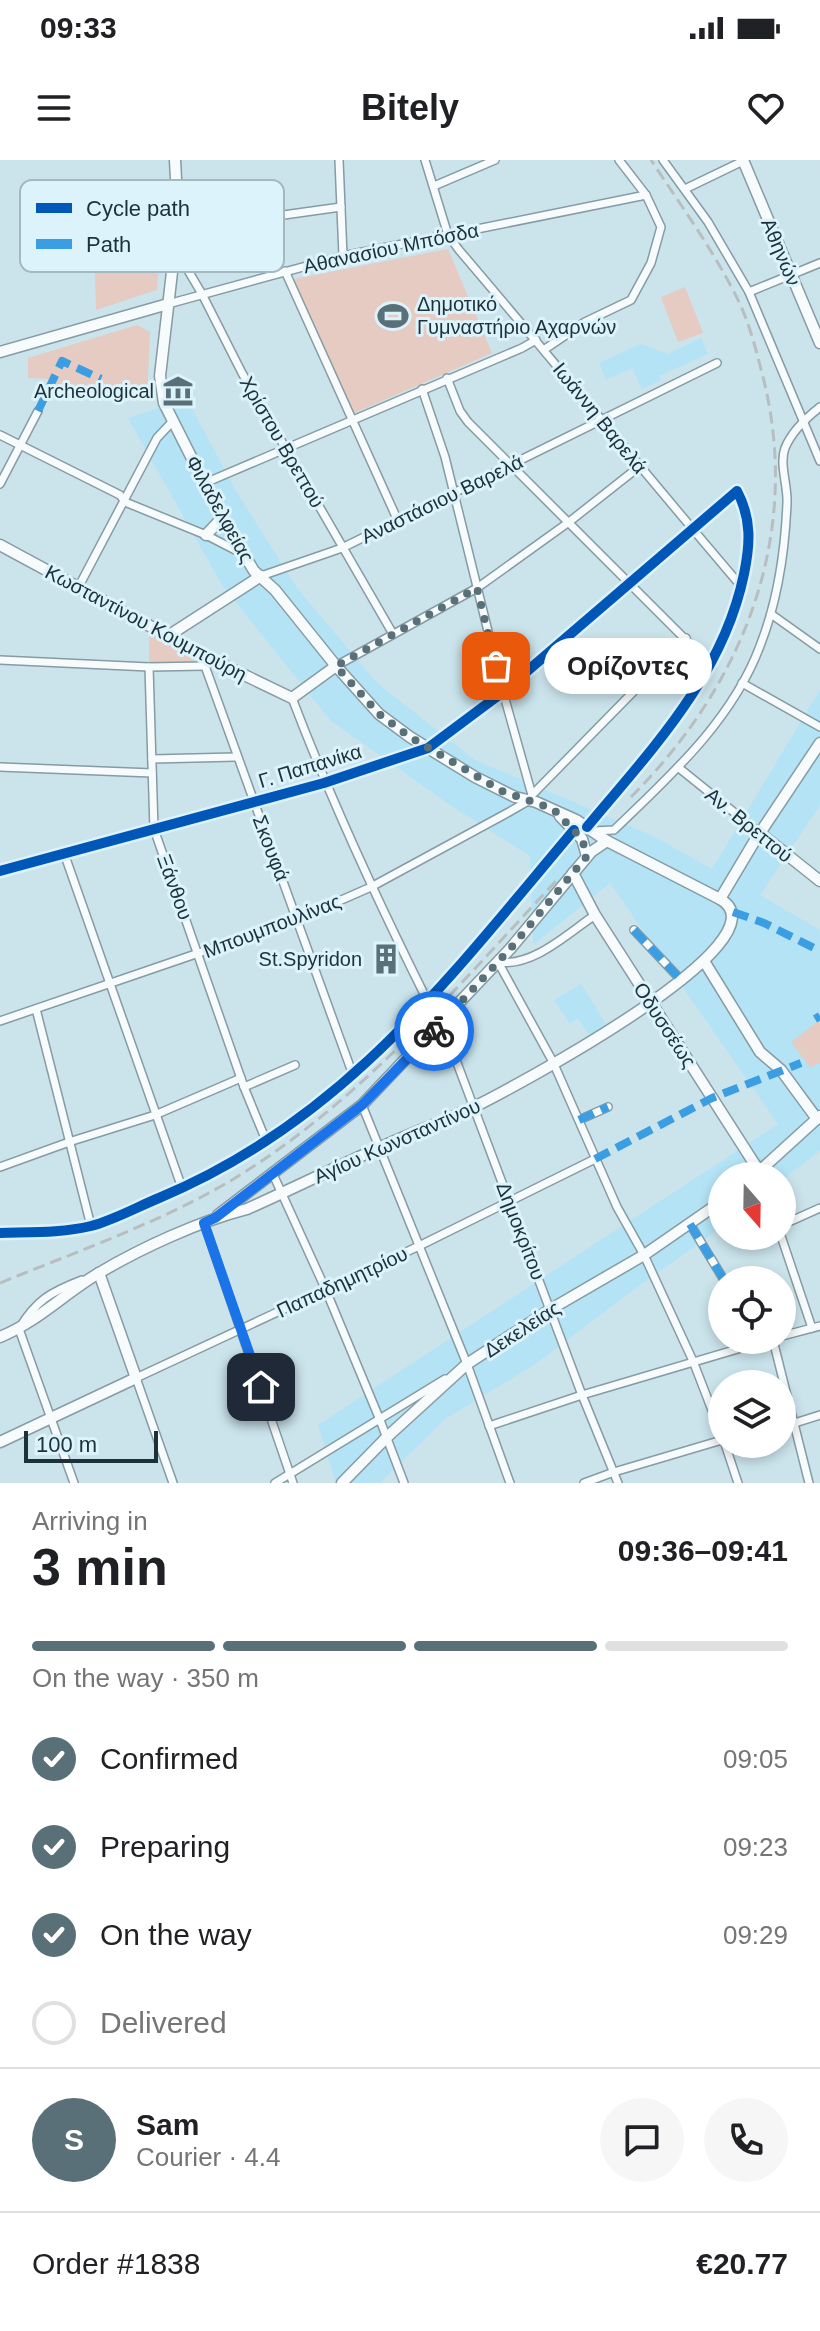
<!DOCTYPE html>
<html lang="en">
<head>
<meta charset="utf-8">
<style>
  :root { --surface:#fff; --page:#f6f6f6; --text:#202124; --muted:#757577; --line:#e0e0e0; --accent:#597078 }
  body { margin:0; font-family:Arial,sans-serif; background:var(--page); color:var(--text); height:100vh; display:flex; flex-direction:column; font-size:30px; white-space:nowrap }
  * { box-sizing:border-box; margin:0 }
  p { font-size:26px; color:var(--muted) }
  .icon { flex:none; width:44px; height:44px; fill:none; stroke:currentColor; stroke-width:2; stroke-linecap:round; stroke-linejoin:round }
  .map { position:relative; height:1323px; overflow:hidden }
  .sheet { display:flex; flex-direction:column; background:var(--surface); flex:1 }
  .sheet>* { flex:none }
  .needle { width:52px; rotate:160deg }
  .tools { position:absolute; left:708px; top:1002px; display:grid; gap:16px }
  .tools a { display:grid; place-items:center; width:88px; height:88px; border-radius:50%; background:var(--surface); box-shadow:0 4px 12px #0003; font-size:40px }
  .scale { position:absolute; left:24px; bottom:20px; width:134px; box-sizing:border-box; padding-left:8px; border:4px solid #1b323a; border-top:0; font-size:22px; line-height:28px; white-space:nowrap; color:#1b323a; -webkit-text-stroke:6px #ddf3fb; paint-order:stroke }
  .pin { position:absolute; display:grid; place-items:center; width:68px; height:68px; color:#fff; margin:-34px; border-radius:16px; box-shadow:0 4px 12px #0006 }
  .courier { position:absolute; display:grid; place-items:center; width:80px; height:80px; margin:-40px; border:6px solid #1a73e8; border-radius:50%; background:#fff; color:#222; box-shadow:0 2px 10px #0007 }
  .bubble { position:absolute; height:56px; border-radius:28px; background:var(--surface); box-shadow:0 4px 12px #0003; font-size:26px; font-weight:700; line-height:56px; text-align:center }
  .summary em { font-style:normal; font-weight:700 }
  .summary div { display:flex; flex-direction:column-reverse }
  .summary { display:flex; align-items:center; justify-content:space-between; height:136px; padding:0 32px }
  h1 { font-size:52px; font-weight:700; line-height:60px }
  .bar { display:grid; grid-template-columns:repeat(4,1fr); gap:12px 8px; align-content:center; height:96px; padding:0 32px }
  .bar i { height:10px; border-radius:6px; background:var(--line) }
  .bar .selected { background:var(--accent) }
  .bar p { grid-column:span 4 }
  .line { display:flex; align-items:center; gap:20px; padding:0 32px; border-top:2px solid var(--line) }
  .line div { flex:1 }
  .round { display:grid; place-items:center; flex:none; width:84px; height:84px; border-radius:42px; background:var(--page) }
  ol { padding:0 32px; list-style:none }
  li { display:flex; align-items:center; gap:24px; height:88px }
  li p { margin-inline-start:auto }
  li .icon { padding:8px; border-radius:50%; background:var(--accent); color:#fff; stroke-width:4 }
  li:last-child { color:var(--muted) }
  li i { width:44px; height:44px; border:4px solid var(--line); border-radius:50% }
  .status { display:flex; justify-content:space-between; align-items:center; height:56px; padding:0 40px; background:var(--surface); direction:ltr }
  .status svg { height:22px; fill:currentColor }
  header { display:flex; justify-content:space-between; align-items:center; height:104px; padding:0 32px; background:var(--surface); font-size:36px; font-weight:700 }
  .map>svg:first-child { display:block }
  .built { fill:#b3e3f4 }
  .green { fill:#e5cbc1 }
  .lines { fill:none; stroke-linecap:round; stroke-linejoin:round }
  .street-casing { stroke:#869ba3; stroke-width:10 }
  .secondary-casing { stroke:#869ba3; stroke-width:13 }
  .street { stroke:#f7fbfc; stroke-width:7 }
  .secondary { stroke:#f7fbfc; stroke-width:10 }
  .rail { stroke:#b7bec0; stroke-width:3; stroke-dasharray:12 6; stroke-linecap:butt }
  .quiet { stroke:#3b9de2; stroke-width:8; stroke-dasharray:16 8; stroke-linecap:butt }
  .cycleway-casing { stroke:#ddf3fb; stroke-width:15 }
  .cycleway { stroke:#0057b8; stroke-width:10 }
  .done { stroke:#597078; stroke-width:8; stroke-dasharray:0 14.4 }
  .route { stroke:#1a73e8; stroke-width:10 }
  .labels { text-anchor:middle; stroke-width:6; stroke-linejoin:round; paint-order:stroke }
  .street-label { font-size:20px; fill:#1b323a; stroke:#ddf3fb }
  .poi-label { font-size:20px; fill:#1b323a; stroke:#ddf3fb; text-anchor:end }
  .key { fill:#ddf3fb; stroke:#a3b9c1; stroke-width:2 }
  .key-label { font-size:22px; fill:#1b323a }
</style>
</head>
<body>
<div class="status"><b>09:33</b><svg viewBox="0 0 49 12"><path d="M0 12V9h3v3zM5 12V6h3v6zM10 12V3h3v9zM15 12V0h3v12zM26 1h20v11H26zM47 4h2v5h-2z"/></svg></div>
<header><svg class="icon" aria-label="menu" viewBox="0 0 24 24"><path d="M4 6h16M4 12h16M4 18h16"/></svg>Bitely<svg class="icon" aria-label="heart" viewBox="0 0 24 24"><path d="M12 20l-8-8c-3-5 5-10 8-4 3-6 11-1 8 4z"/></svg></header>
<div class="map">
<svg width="820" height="1323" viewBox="0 0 820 1323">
  <rect width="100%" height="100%" fill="#cbe4ec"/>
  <!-- built -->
  <g class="built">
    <polygon points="701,178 708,194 659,216 661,220 642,229 632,208 606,220 599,203 640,184 668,194"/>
    <polygon points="187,239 236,331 297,428 377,523 475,600 653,676 712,709 820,530 820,645 760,735 820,770 820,991 782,1020 782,1016 722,1016 722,1067 636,1128 534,1205 445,1259 380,1323 336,1323 318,1265 778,964 610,723 533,785 530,696 453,647 331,561 222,425 128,258"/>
    <polygon points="581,824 608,867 591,877 578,858 570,864 554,840"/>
  </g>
  <!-- green -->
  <g class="green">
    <polygon points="161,82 157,130 96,150 94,83"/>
    <polygon points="448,89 492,193 352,254 294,119"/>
    <polygon points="685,127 703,173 678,182 661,137"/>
    <polygon points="137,165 150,172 147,240 105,228 41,239 51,219 28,218 28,198"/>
    <polygon points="149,470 194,492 194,501 191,505 149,502"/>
    <polygon points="820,860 820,903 810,907 791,882"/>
  </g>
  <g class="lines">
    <!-- street casing -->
    <g class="street-casing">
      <g id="street">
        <polyline points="339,0 343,96"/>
        <path d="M425 0 448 75 459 90C554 201 646 315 741 426"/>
        <polyline points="663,0 708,62 749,132 820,301"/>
        <polyline points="434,26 495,0"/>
        <polyline points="685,29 743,1"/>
        <polyline points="176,70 341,47"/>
        <polyline points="176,90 202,134 242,213 393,474"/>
        <polyline points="285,111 398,361"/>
        <polyline points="749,132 820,103"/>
        <polyline points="168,144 343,96 646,35"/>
        <polyline points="545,189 585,162 631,140 651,103 661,67 646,35 619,0"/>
        <polyline points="447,218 460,251 468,262 712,506"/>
        <polyline points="422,229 445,297 503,532 532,635"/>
        <polyline points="0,275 120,335 125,342 206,375 241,393"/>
        <polyline points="205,323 522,188 536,180"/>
        <polyline points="0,324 38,251"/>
        <polyline points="261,416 342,388 717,203"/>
        <polyline points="78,428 157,278 172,262"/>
        <polyline points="771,454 820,489"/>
        <polyline points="0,500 149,507 205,506"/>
        <polyline points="205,506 353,915"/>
        <polyline points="336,506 477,428 569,362 640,306"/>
        <polyline points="149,507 154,669 244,927 267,983"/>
        <polyline points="742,523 820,567"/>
        <path d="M292 538C332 643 378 742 428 842"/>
        <polyline points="152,599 236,597"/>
        <polyline points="0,607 152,613"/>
        <polyline points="679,608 761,674"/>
        <path d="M593 671 614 670C670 616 732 561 760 486 778 440 785 392 787 343 788 326 779 304 785 288 792 271 806 258 820 247"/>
        <polyline points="64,693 182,1028"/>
        <path d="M0 711 324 623 428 588 503 532 737 331C752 359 750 385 744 414 723 516 651 590 587 667"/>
        <polyline points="634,770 682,821"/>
        <polyline points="498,802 553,902 617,1047 644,1095 693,1201 722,1276"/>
        <path d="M498 802C533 807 567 774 595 755"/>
        <polyline points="36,849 91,1066"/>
        <polyline points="0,861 298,759 371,727 509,652 530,640 532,635 686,478"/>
        <polyline points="442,863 582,1235 618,1323"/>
        <polyline points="244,927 295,905"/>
        <polyline points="362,945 467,1204 510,1323"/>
        <polyline points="579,960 608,947"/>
        <polyline points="0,1007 72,981 155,955 241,918"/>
        <polyline points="272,1012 325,1128 380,1260 404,1323"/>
        <polyline points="204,1063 293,1323"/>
        <polyline points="690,1064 724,1120"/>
        <polyline points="782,1065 820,1048"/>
        <path d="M0 1073C30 1072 62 1073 91 1066 114 1060 137 1047 159 1038 344 961 449 818 574 670"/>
        <polyline points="781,1076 812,1168"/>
        <polyline points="782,1176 820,1166"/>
        <polyline points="773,1180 809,1323"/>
        <polyline points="489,1266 582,1235 768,1180"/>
        <polyline points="782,1267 820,1255"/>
        <polyline points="725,1284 738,1323"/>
        <path d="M74 1323 19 1169C36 1140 51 1132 82 1120"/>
        <polyline points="173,1323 136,1218 419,1086 595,999"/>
        <polyline points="275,1323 445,1219"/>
        <polyline points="584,1323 614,1312 722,1280"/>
      </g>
    </g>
    <!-- secondary casing -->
    <g class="secondary-casing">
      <g id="secondary">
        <polyline points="743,0 820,183"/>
        <polyline points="0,192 168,144"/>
        <polyline points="206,375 222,358"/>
        <polyline points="0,385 209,498 292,538 336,506"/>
        <polyline points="168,476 261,416"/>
        <polyline points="560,656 582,679 587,696"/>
        <polyline points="761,674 820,721"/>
        <polyline points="573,713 595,755 759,1011"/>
        <polyline points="720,739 754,682 820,583"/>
        <polyline points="704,801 760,892 781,910 817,959"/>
        <polyline points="754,1016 820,956"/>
        <polyline points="218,1055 362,945 510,789 591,692 607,681"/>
        <path d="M0 1177C37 1162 65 1133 99 1113 141 1088 200 1061 247 1049 292 1029 336 1007 381 987 412 973 445 961 476 946 508 930 793 780 720 739L607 681 576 660 536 642 515 637 475 617 410 577 379 554 336 506 275 430 254 411 222 358 164 243 160 216 175 86 177 38 175 0"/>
        <polyline points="0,1282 136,1218 99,1113"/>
        <polyline points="342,1323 387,1277 467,1204 551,1149 644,1095 722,1041"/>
      </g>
    </g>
    <!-- street -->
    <use href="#street" class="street"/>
    <!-- secondary -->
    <use href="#secondary" class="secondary"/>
    <!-- rail -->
    <g class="rail">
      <path d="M631 637C744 524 804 373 762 213 756 190 750 166 740 144 716 94 682 47 651 0"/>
      <path d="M0 1123C78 1091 159 1063 232 1020 359 943 455 829 556 721"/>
    </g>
    <!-- quiet -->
    <g class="quiet">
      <polyline points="38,251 62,201 101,219"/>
      <polyline points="733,752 764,763 820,791"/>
      <polyline points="634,770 682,821"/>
      <polyline points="815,859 820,856"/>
      <polyline points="579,960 608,947"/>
      <polyline points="595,999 712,938 801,903"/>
      <polyline points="690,1064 724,1120"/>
      <polyline points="755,1180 756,1183"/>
    </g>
    <!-- cycleway casing -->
    <g class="cycleway-casing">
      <g id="cycleway">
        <path d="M0 711 324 623 428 588 503 532 737 331C752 359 750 385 744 414 723 516 651 590 587 667"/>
        <path d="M0 1073C30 1072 62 1073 91 1066 114 1060 137 1047 159 1038 344 961 449 818 574 670"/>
      </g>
    </g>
    <!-- cycleway -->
    <use href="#cycleway" class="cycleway"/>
  </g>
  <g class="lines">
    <!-- done -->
    <polyline class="done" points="434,871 510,789 587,696 582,679 553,649 502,631 410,577 379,554 336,506 477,428 496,506"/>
    <!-- route -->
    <polyline class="route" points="261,1227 204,1063 215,1058 362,945 434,871"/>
  </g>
  <!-- icons -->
  <defs>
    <g id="stadium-bare" transform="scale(2.4)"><path d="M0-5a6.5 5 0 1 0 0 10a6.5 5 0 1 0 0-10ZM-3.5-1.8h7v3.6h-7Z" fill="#597078" stroke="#ddf3fb" stroke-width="2.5" paint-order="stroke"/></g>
    <g id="museum-bare" transform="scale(2.4)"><path d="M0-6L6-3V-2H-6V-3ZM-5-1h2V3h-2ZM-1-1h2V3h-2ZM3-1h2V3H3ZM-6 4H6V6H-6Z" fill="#597078" stroke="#ddf3fb" stroke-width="2.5" paint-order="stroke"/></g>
    <g id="building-bare" transform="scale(2.4)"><path d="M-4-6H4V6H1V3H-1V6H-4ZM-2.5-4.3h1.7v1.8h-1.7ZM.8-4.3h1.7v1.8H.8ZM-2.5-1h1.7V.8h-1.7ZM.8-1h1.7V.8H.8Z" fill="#597078" stroke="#ddf3fb" stroke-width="2.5" paint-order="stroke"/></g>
  </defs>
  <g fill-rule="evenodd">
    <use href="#stadium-bare" x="393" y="156"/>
    <use href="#museum-bare" x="178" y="231"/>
    <use href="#building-bare" x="386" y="799"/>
  </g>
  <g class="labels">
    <!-- street labels -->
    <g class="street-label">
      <text transform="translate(391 88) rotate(-12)" y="7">Αθανασίου Μπόσδα</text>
      <text transform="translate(781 92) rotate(67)" y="7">Αθηνών</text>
      <text transform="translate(600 258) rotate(51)" y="7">Ιωάννη Βαρελά</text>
      <text transform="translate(282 282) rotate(60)" y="7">Χρίστου Βρεττού</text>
      <text transform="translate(442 339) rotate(-26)" y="7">Αναστάσιου Βαρελά</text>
      <text transform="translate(220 349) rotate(61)" y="7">Φιλαδελφείας</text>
      <text transform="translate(146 463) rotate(28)" y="7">Κωσταντίνου Κουμπούρη</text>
      <text transform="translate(310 606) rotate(-17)" y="7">Γ. Παπανίκα</text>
      <text transform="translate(749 665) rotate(39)" y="7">Αν. Βρεττού</text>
      <text transform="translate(271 688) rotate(69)" y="7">Σκουφά</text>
      <text transform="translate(175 727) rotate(70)" y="7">Ξάνθου</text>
      <text transform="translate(272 766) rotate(-21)" y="7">Μπουμπουλίνας</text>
      <text transform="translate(665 865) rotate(57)" y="7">Οδυσσέως</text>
      <text transform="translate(397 981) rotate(-24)" y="7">Αγίου Κωνσταντίνου</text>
      <text transform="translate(521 1071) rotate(69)" y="7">Δημοκρίτου</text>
      <text transform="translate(342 1122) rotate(-25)" y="7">Παπαδημητρίου</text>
      <text transform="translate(522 1169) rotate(-33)" y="7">Δεκελείας</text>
    </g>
    <!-- poi labels -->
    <g class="poi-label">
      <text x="417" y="151" text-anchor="start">Δημοτικό<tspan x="417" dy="23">Γυμναστήριο Αχαρνών</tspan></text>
      <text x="154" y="238">Archeological</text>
      <text x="362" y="806">St.Spyridon</text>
    </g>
  </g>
  <!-- legend -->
  <rect x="20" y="20" width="264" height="92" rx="12" class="key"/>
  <rect x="36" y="43" width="36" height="10" fill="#0057b8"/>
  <rect x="36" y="79" width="36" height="10" fill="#3b9de2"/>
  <g class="key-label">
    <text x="86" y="56">Cycle path</text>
    <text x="86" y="92">Path</text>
  </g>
</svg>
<div class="tools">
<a><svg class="needle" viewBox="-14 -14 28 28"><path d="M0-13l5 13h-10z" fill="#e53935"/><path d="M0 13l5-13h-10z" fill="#757577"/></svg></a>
<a><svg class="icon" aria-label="locate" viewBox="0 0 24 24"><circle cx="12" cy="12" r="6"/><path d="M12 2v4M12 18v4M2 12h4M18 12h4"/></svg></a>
<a><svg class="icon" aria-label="layers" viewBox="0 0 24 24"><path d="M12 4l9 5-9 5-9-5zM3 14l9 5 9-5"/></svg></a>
</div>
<div class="scale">100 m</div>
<div class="pin" style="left:496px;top:506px;background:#ea580c"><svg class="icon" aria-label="bag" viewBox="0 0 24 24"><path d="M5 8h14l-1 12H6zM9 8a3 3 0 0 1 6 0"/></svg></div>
<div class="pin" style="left:261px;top:1227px;background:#1f2937"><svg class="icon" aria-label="home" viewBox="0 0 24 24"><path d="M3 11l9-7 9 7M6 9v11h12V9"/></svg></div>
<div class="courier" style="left:434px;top:871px"><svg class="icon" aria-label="bike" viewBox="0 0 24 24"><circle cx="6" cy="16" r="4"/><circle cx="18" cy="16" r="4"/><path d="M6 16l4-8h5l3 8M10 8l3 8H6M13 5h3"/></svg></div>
<div class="bubble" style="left:544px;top:478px;width:168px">Ορίζοντες</div>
</div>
<section class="sheet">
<div class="summary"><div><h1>3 min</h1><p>Arriving in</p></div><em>09:36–09:41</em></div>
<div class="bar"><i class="selected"></i><i class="selected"></i><i class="selected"></i><i></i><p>On the way · 350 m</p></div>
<ol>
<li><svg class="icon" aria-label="check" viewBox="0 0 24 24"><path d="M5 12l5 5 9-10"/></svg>Confirmed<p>09:05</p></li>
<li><svg class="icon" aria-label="check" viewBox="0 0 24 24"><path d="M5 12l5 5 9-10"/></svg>Preparing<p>09:23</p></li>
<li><svg class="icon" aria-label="check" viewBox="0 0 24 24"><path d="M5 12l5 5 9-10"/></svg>On the way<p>09:29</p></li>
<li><i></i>Delivered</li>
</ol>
<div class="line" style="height:144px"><b class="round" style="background:var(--accent);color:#fff">S</b><div><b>Sam</b><p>Courier · 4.4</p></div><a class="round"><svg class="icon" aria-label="chat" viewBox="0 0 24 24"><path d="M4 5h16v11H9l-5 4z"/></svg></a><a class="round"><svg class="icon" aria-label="phone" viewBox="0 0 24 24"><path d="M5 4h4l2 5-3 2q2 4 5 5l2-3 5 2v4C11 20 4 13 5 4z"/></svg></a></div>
<div class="line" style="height:104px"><div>Order #1838</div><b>€20.77</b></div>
</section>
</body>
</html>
